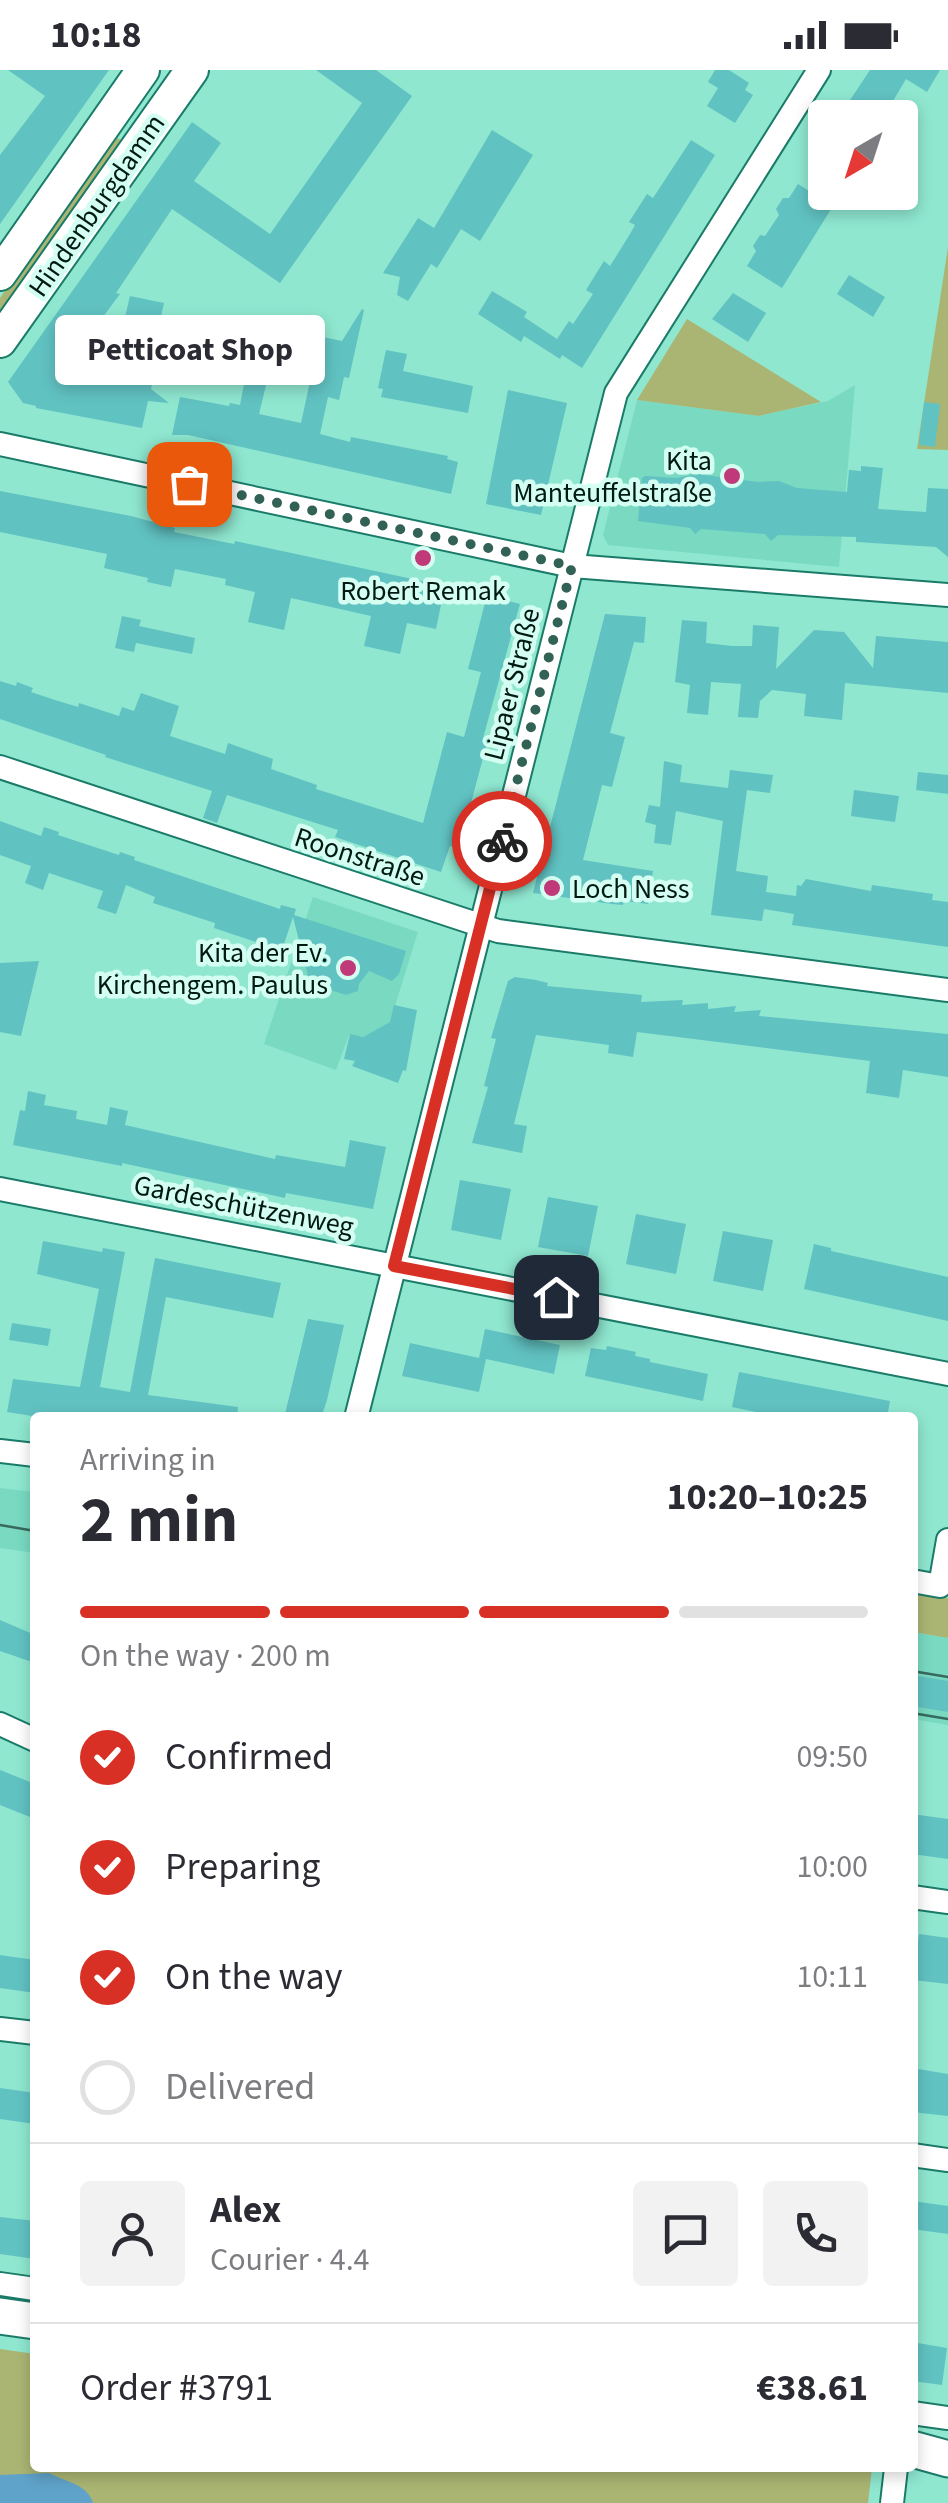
<!DOCTYPE html>
<html lang="en">
<head>
<meta charset="utf-8">
<style>
  :root { --surface:#fff; --page:#f2f2f3; --text:#2b2b33; --muted:#7c7c81; --line:#e1e1e2; --accent:#d93025 }
  body { margin:0; font-family:"Source Sans 3",sans-serif; background:var(--page); color:var(--text); height:100vh; display:flex; flex-direction:column; font-size:38px; white-space:nowrap }
  * { box-sizing:border-box; margin:0 }
  p { font-size:32px; color:var(--muted) }
  .icon { flex:none; width:55px; height:55px; fill:none; stroke:currentColor; stroke-width:2; stroke-linecap:round; stroke-linejoin:round }
  .map { position:relative; flex:1; overflow:hidden }
  .panel { position:absolute; left:30px; top:1342px; width:888px; height:1060px; display:flex; flex-direction:column; background:var(--surface); border-radius:10px; box-shadow:0 5px 15px #0003 }
  .panel>* { flex:none }
  .needle { width:65px; rotate:219deg }
  .fabs { position:absolute; left:808px; top:30px; display:grid; gap:20px }
  .fabs a { display:grid; place-items:center; width:110px; height:110px; border-radius:10px; background:var(--surface); box-shadow:0 5px 15px #0003; font-size:50px }
  .pin { position:absolute; display:grid; place-items:center; width:85px; height:85px; color:#fff; margin:-42px; border-radius:20px; box-shadow:0 5px 15px #0006 }
  .courier { position:absolute; display:grid; place-items:center; width:100px; height:100px; margin:-50px; border:8px solid #d93025; border-radius:50%; background:#fff; color:#222; box-shadow:0 2px 12px #0007 }
  .bubble { position:absolute; height:70px; border-radius:10px; background:var(--surface); box-shadow:0 5px 15px #0003; font-size:32px; font-weight:700; line-height:70px; text-align:center }
  .summary em { font-style:normal; font-weight:700 }
  .summary div { display:flex; flex-direction:column-reverse }
  .summary { display:flex; align-items:center; justify-content:space-between; height:170px; padding:0 50px }
  h1 { font-size:65px; font-weight:700; line-height:75px }
  .bar { display:grid; grid-template-columns:repeat(4,1fr); gap:15px 10px; align-content:center; height:120px; padding:0 50px }
  .bar i { height:12px; border-radius:8px; background:var(--line) }
  .bar .active { background:var(--accent) }
  .bar p { grid-column:span 4 }
  .line { display:flex; align-items:center; gap:25px; padding:0 50px; border-top:2px solid var(--line) }
  .line div { flex:1 }
  .round { display:grid; place-items:center; flex:none; width:105px; height:105px; border-radius:10px; background:var(--page) }
  ol { padding:0 50px; list-style:none }
  li { display:flex; align-items:center; gap:30px; height:110px }
  li p { margin-inline-start:auto }
  li .icon { padding:10px; border-radius:50%; background:var(--accent); color:#fff; stroke-width:4 }
  li:last-child { color:var(--muted) }
  li i { width:55px; height:55px; border:5px solid var(--line); border-radius:50% }
  .status { display:flex; justify-content:space-between; align-items:center; height:70px; padding:0 50px; background:var(--surface); direction:ltr }
  .status svg { height:28px; fill:currentColor }
  .map>svg:first-child { display:block }
  .built { fill:#79dac1 }
  .green { fill:#abb573 }
  .water { fill:#60a3ca }
  .building { fill:#61c2c2 }
  .lines { fill:none; stroke-linecap:round; stroke-linejoin:round }
  .minor-casing { stroke:#1a7b68; stroke-width:26 }
  .secondary-casing { stroke:#1a7b68; stroke-width:36 }
  .primary-casing { stroke:#1a7b68; stroke-width:39 }
  .minor { stroke:#fff; stroke-width:22 }
  .secondary { stroke:#fff; stroke-width:32 }
  .primary { stroke:#fff; stroke-width:35 }
  .tram { stroke:#386a5d; stroke-width:2.5 }
  .done { stroke:#326155; stroke-width:10; stroke-dasharray:0 18 }
  .route { stroke:#d93025; stroke-width:12 }
  .poi-dot { fill:#c03979; stroke:#d5fef2; stroke-width:4 }
  .labels { text-anchor:middle; stroke-width:9; stroke-linejoin:round; paint-order:stroke }
  .street-label { font-size:28px; fill:#001913; stroke:#d5fef2 }
  .poi-label { font-size:28px; fill:#001913; stroke:#d5fef2; text-anchor:end }
</style>
</head>
<body>
<div class="status"><b>10:18</b><svg viewBox="0 0 49 12"><path d="M0 12V9h3v3zM5 12V6h3v6zM10 12V3h3v9zM15 12V0h3v12zM26 1h20v11H26zM47 4h2v5h-2z"/></svg></div>
<div class="map">
<svg width="948" height="2433" viewBox="0 0 948 2433">
  <rect width="100%" height="100%" fill="#8fe7d0"/>
  <!-- built -->
  <g class="built">
    <polygon points="855,315 839,497 608,475 603,465 637,330 759,346 828,331"/>
    <polygon points="313,827 418,862 390,952 363,967 349,965 336,1000 264,974"/>
    <polygon points="0,1418 35,1422 35,1483 0,1478"/>
    <polygon points="912,1562 948,1568 948,1655 913,1649"/>
  </g>
  <!-- green -->
  <g class="green">
    <polygon points="113,66 123,71 0,248 0,228"/>
    <polygon points="948,177 948,380 917,379"/>
    <polygon points="687,249 821,332 759,346 637,330"/>
    <polygon points="913,1523 948,1528 948,1568 913,1562"/>
    <polygon points="0,2279 35,2284 35,2398 872,2398 868,2433 0,2433"/>
  </g>
  <!-- water -->
  <path class="water" d="M49 2403C65 2412 88 2414 93 2433H0V2405Z"/>
  <!-- building -->
  <g class="building">
    <polygon points="8,0 109,0 0,154 0,85 45,26"/>
    <polygon points="316,0 376,0 412,26 280,213 172,139 116,223 120,224 62,302 127,315 135,279 123,276 125,265 121,264 130,226 164,233 148,304 154,305 151,319 169,333 148,331 142,358 36,338 36,336 23,333 8,312 192,52 221,73 194,111 270,164 362,33"/>
    <polygon points="715,0 729,0 749,13 745,20 753,25 735,53 707,36 718,18 708,12"/>
    <polygon points="870,0 940,0 927,22 906,9 883,48 858,48 844,39"/>
    <polygon points="492,60 533,85 480,171 461,159 437,198 431,194 408,231 397,225 400,207 383,203 418,148 434,158"/>
    <polygon points="691,70 715,85 582,298 562,285 560,289 524,266 521,272 478,244 492,221 527,242 524,247 557,269 569,251 573,254 593,224 586,220 604,191 610,196 630,164 635,155 629,152 647,124 653,128"/>
    <polygon points="798,114 833,136 782,218 747,196 756,181 753,176 760,165 765,166 779,145 776,139 783,128 789,128"/>
    <polygon points="849,205 885,227 873,247 837,224"/>
    <polygon points="733,223 766,243 748,272 712,249"/>
    <polygon points="362,239 364,240 349,308 344,307 339,330 328,327 320,364 350,372 351,367 448,386 447,389 458,392 451,424 188,365 172,365 180,327 229,336 230,333 240,335 245,309 266,315 259,344 301,353 314,293 263,282 258,308 241,304 252,252 342,271"/>
    <polygon points="386,280 407,284 403,301 473,316 468,343 381,327 383,319 378,318"/>
    <polygon points="508,320 567,333 541,445 486,434"/>
    <polygon points="924,332 940,334 935,377 919,375"/>
    <polygon points="861,396 883,398 878,439 926,442 928,418 948,419 948,487 936,477 856,472 856,467 778,465 771,471 765,464 701,459 695,464 690,458 638,451 642,408 645,406 676,408 697,404 758,412 779,411 797,418 847,422 849,400 861,401"/>
    <polygon points="0,421 131,446 175,458 174,462 234,474 235,471 445,516 436,559 407,553 400,584 364,576 371,546 291,528 284,560 248,552 255,522 225,515 226,509 175,499 171,517 147,512 148,508 104,498 107,484 0,462"/>
    <polygon points="487,525 520,534 482,672 487,673 459,778 450,776 441,802 335,767 338,760 227,725 217,753 203,748 212,721 105,687 106,685 0,649 0,611 16,616 17,612 33,618 31,622 55,630 78,637 79,633 119,646 122,637 134,641 141,623 179,636 170,666 225,684 228,673 273,689 271,699 317,715 316,719 423,753 447,662 464,667 481,602 468,599"/>
    <polygon points="605,544 646,547 644,573 634,572 610,663 625,667 612,717 602,715 583,790 653,801 648,834 624,831 623,835 612,834 533,823"/>
    <polygon points="122,546 141,550 139,556 195,568 192,584 136,573 134,582 115,578"/>
    <polygon points="682,550 707,552 706,573 732,576 752,576 753,555 779,557 776,599 814,560 844,562 873,598 876,566 948,572 948,623 845,613 842,650 804,646 806,624 772,620 760,631 758,648 738,647 741,614 711,612 708,645 687,643 690,615 675,612"/>
    <polygon points="664,691 682,695 680,712 728,718 730,700 773,705 770,723 747,720 736,801 768,806 766,822 796,826 797,815 801,816 806,809 871,821 872,815 933,824 932,830 948,832 948,877 792,855 794,844 764,839 762,851 711,845 723,751 676,741 671,775 654,773 656,755 645,752 649,735 660,737"/>
    <polygon points="918,702 948,705 948,724 916,720"/>
    <polygon points="854,720 899,726 895,752 851,746"/>
    <polygon points="0,751 41,766 44,757 59,762 58,765 119,785 120,782 135,787 134,790 280,839 281,835 296,839 294,845 406,881 399,904 392,911 369,901 359,914 358,921 346,925 327,919 322,910 308,906 293,847 277,895 263,890 268,876 214,858 215,853 153,833 155,827 126,815 116,844 97,838 103,821 49,803 43,820 25,813 31,796 0,785"/>
    <polygon points="39,891 21,966 0,962 0,893"/>
    <polygon points="515,907 536,910 548,913 547,916 642,925 641,932 683,930 682,935 708,933 708,939 736,936 734,942 761,940 759,946 948,964 948,1007 903,1000 899,1028 866,1023 870,991 637,962 633,987 608,983 609,975 536,965 514,1054 527,1056 522,1083 472,1073 488,1017 484,1016 496,969 491,968 508,911"/>
    <polygon points="394,935 417,940 406,1001 403,1000 398,1013 352,996 355,991 344,989 350,964 363,967 390,952"/>
    <polygon points="28,1021 46,1025 44,1035 77,1041 76,1049 107,1055 110,1037 128,1041 125,1055 275,1089 276,1085 345,1097 350,1070 386,1077 373,1139 286,1123 285,1128 122,1093 122,1096 13,1075 20,1040 25,1041"/>
    <polygon points="460,1110 511,1119 501,1170 451,1160"/>
    <polygon points="548,1127 598,1136 588,1186 538,1177"/>
    <polygon points="636,1144 686,1154 676,1204 626,1194"/>
    <polygon points="723,1161 773,1170 763,1221 713,1211"/>
    <polygon points="43,1171 102,1182 103,1178 125,1182 100,1317 130,1322 155,1188 281,1213 273,1248 166,1227 148,1325 238,1337 237,1348 45,1348 7,1342 13,1309 80,1317 99,1219 37,1204"/>
    <polygon points="814,1174 831,1178 831,1181 948,1207 948,1251 804,1219"/>
    <polygon points="308,1249 344,1255 327,1330 321,1348 284,1348"/>
    <polygon points="12,1253 51,1259 48,1276 9,1270"/>
    <polygon points="485,1259 560,1275 554,1304 486,1289 479,1322 402,1306 410,1273 479,1288"/>
    <polygon points="607,1276 636,1282 635,1286 650,1289 650,1292 708,1304 703,1331 585,1306 591,1278 606,1280"/>
    <polygon points="739,1302 890,1331 887,1348 785,1348 732,1337"/>
    <polygon points="0,1550 35,1565 35,1593 0,1581"/>
    <polygon points="912,1605 948,1611 948,1642 912,1636"/>
    <polygon points="0,1700 35,1714 35,1749 0,1735"/>
    <polygon points="912,1744 948,1749 948,1789 912,1784"/>
    <polygon points="919,1864 948,1868 948,1914 913,1910"/>
    <polygon points="0,1885 35,1890 35,1923 0,1918"/>
    <polygon points="912,1998 948,2004 948,2046 912,2042"/>
    <polygon points="0,2018 35,2023 35,2054 0,2049"/>
    <polygon points="912,2131 948,2136 948,2164 912,2159"/>
    <polygon points="0,2147 35,2151 35,2189 0,2184"/>
    <polygon points="912,2272 947,2278 942,2315 912,2311"/>
  </g>
  <g class="lines">
    <!-- minor casing -->
    <g class="minor-casing">
      <g id="minor">
        <polyline points="0,374 572,496 948,525"/>
        <polyline points="0,697 498,861 948,920"/>
        <polyline points="0,1119 948,1304"/>
        <polyline points="356,1348 616,323 819,0"/>
        <polyline points="0,1381 35,1385"/>
        <polyline points="912,1511 940,1516 948,1470"/>
        <polyline points="0,1654 35,1670"/>
        <polyline points="912,1827 948,1832"/>
        <polyline points="0,1959 35,1963"/>
        <polyline points="912,2085 948,2090"/>
        <polyline points="0,2214 35,2219"/>
        <polyline points="912,2343 948,2348"/>
        <polyline points="892,2433 896,2398"/>
      </g>
    </g>
    <!-- secondary casing -->
    <g class="secondary-casing">
      <g id="secondary">
        <polyline points="0,204 143,0"/>
        <polyline points="0,271 192,0"/>
      </g>
    </g>
    <!-- primary casing -->
    <g class="primary-casing">
      <g id="primary">
        <polyline points="0,2246 35,2251"/>
        <polyline points="912,2379 948,2389"/>
      </g>
    </g>
    <!-- minor -->
    <use href="#minor" class="minor"/>
    <!-- secondary -->
    <use href="#secondary" class="secondary"/>
    <!-- primary -->
    <use href="#primary" class="primary"/>
    <!-- tram -->
    <g class="tram">
      <polyline points="0,1455 35,1461"/>
      <polyline points="912,1601 948,1607"/>
      <polyline points="912,1643 948,1649"/>
    </g>
  </g>
  <g class="lines">
    <!-- done -->
    <polyline class="done" points="189,414 572,496 502,771"/>
    <!-- route -->
    <polyline class="route" points="502,771 394,1196 556,1227"/>
  </g>
  <!-- markers -->
  <g class="poi-dot">
    <circle cx="732" cy="406" r="10"/>
    <circle cx="423" cy="488" r="10"/>
    <circle cx="552" cy="818" r="10"/>
    <circle cx="348" cy="898" r="10"/>
  </g>
  <g class="labels">
    <!-- street labels -->
    <g class="street-label">
      <text transform="translate(96 135) rotate(-55)" y="10">Hindenburgdamm</text>
      <text transform="translate(511 614) rotate(-76)" y="10">Lipaer Straße</text>
      <text transform="translate(360 786) rotate(18)" y="10">Roonstraße</text>
      <text transform="translate(244 1135) rotate(11)" y="10">Gardeschützenweg</text>
    </g>
    <!-- poi labels -->
    <g class="poi-label">
      <text x="712" y="400">Kita<tspan x="712" dy="32">Manteuffelstraße</tspan></text>
      <text x="423" y="530" text-anchor="middle">Robert Remak</text>
      <text x="572" y="828" text-anchor="start">Loch Ness</text>
      <text x="328" y="892">Kita der Ev.<tspan x="328" dy="32">Kirchengem. Paulus</tspan></text>
    </g>
  </g>
</svg>
<div class="fabs">
<a><svg class="needle" viewBox="-14 -14 28 28"><path d="M0-13l5 13h-10z" fill="#e53935"/><path d="M0 13l5-13h-10z" fill="#7c7c81"/></svg></a>
</div>
<div class="pin" style="left:189px;top:414px;background:#ea580c"><svg class="icon" aria-label="bag" viewBox="0 0 24 24"><path d="M5 8h14l-1 12H6zM9 8a3 3 0 0 1 6 0"/></svg></div>
<div class="pin" style="left:556px;top:1227px;background:#1f2937"><svg class="icon" aria-label="home" viewBox="0 0 24 24"><path d="M3 11l9-7 9 7M6 9v11h12V9"/></svg></div>
<div class="courier" style="left:502px;top:771px"><svg class="icon" aria-label="bike" viewBox="0 0 24 24"><circle cx="6" cy="16" r="4"/><circle cx="18" cy="16" r="4"/><path d="M6 16l4-8h5l3 8M10 8l3 8H6M13 5h3"/></svg></div>
<div class="bubble" style="left:55px;top:245px;width:270px">Petticoat Shop</div>
<section class="panel">
<div class="summary"><div><h1>2 min</h1><p>Arriving in</p></div><em>10:20–10:25</em></div>
<div class="bar"><i class="active"></i><i class="active"></i><i class="active"></i><i></i><p>On the way · 200 m</p></div>
<ol>
<li><svg class="icon" aria-label="check" viewBox="0 0 24 24"><path d="M5 12l5 5 9-10"/></svg>Confirmed<p>09:50</p></li>
<li><svg class="icon" aria-label="check" viewBox="0 0 24 24"><path d="M5 12l5 5 9-10"/></svg>Preparing<p>10:00</p></li>
<li><svg class="icon" aria-label="check" viewBox="0 0 24 24"><path d="M5 12l5 5 9-10"/></svg>On the way<p>10:11</p></li>
<li><i></i>Delivered</li>
</ol>
<div class="line" style="height:180px"><a class="round"><svg class="icon" aria-label="person" viewBox="0 0 24 24"><circle cx="12" cy="8" r="4"/><path d="M4 21q1-7 8-7t8 7"/></svg></a><div><b>Alex</b><p>Courier · 4.4</p></div><a class="round"><svg class="icon" aria-label="chat" viewBox="0 0 24 24"><path d="M4 5h16v11H9l-5 4z"/></svg></a><a class="round"><svg class="icon" aria-label="phone" viewBox="0 0 24 24"><path d="M5 4h4l2 5-3 2q2 4 5 5l2-3 5 2v4C11 20 4 13 5 4z"/></svg></a></div>
<div class="line" style="height:130px"><div>Order #3791</div><b>€38.61</b></div>
</section>
</div>
</body>
</html>
